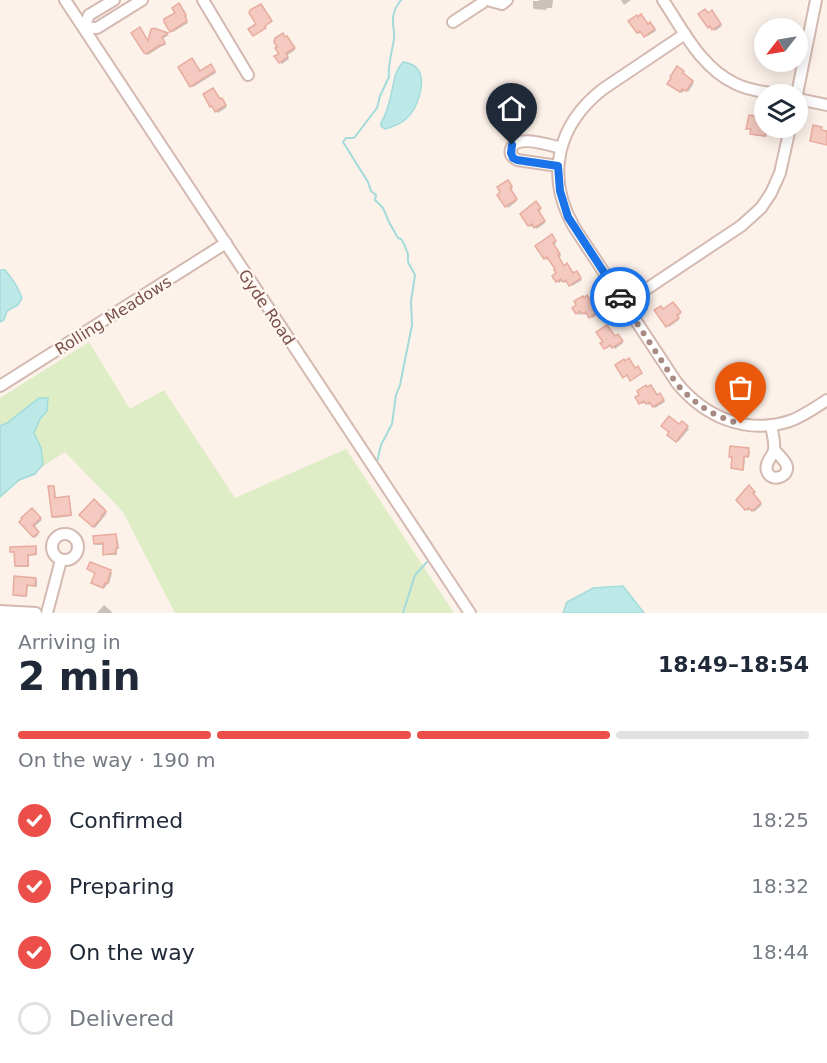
<!DOCTYPE html>
<html lang="en">
<head>
<meta charset="utf-8">
<style>
  :root { --surface:#fff; --page:#f6f6f7; --text:#1f2937; --muted:#747a83; --line:#e0e1e3; --accent:#ec4e4a }
  body { margin:0; font-family:"DejaVu Sans",sans-serif; background:var(--page); color:var(--text); height:100vh; display:flex; flex-direction:column; font-size:22px; white-space:nowrap }
  * { box-sizing:border-box; margin:0 }
  p { font-size:20px; color:var(--muted) }
  .icon { flex:none; width:33px; height:33px; fill:none; stroke:currentColor; stroke-width:2; stroke-linecap:round; stroke-linejoin:round }
  .map { position:relative; height:613px; overflow:hidden }
  .drawer { display:flex; flex-direction:column; background:var(--surface); flex:1 }
  .drawer>* { flex:none }
  .needle { width:39px; rotate:239deg }
  .fabs { position:absolute; left:754px; top:18px; display:grid; gap:12px }
  .fabs a { display:grid; place-items:center; width:54px; height:54px; border-radius:50%; background:var(--surface); box-shadow:0 3px 15px #0003; font-size:30px }
  .pin { position:absolute; display:grid; place-items:center; width:51px; height:51px; color:#fff; margin:-62px -26px; border-radius:50% 50% 50% 0; rotate:-45deg; box-shadow:0 0 6px #0007 }
  .pin .icon { rotate:45deg }
  .courier { position:absolute; display:grid; place-items:center; width:60px; height:60px; margin:-30px; border:4px solid #1a73e8; border-radius:50%; background:#fff; color:#222; box-shadow:0 2px 8px #0007 }
  .summary em { font-style:normal; font-weight:600 }
  .summary div { display:flex; flex-direction:column-reverse }
  .summary { display:flex; align-items:center; justify-content:space-between; height:102px; padding:0 18px }
  h1 { font-size:39px; font-weight:600; line-height:45px }
  .bar { display:grid; grid-template-columns:repeat(4,1fr); gap:9px 6px; align-content:center; height:72px; padding:0 18px }
  .bar i { height:8px; border-radius:4px; background:var(--line) }
  .bar .current { background:var(--accent) }
  .bar p { grid-column:span 4 }
  ol { padding:0 18px; list-style:none }
  li { display:flex; align-items:center; gap:18px; height:66px }
  li p { margin-inline-start:auto }
  li .icon { padding:6px; border-radius:50%; background:var(--accent); color:#fff; stroke-width:4 }
  li:last-child { color:var(--muted) }
  li i { width:33px; height:33px; border:3px solid var(--line); border-radius:50% }
  .map>svg:first-child { display:block }
  .green { fill:#deedc6 }
  .water { fill:#bce9e7; stroke:#a2dbd9; stroke-width:1.5 }
  .shadow { fill:#0003 }
  .lines { fill:none; stroke-linecap:round; stroke-linejoin:round }
  .stream { stroke:#a2dbd9; stroke-width:2 }
  .building { fill:#f4cac0; stroke:#e8ac9f; stroke-width:1.5 }
  .minor-casing { stroke:#d4b9b1; stroke-width:14 }
  .minor { stroke:#fff; stroke-width:10 }
  .done { stroke:#a88a83; stroke-width:6; stroke-dasharray:0 10.8 }
  .route { stroke:#1a73e8; stroke-width:8 }
  .labels { text-anchor:middle; stroke-width:4.5; stroke-linejoin:round; paint-order:stroke }
  .street-label { font-size:16px; fill:#7a524b; stroke:#fff7f1 }
</style>
</head>
<body>
<div class="map">
<svg width="827" height="613" viewBox="0 0 827 613">
  <rect width="100%" height="100%" fill="#fdf2ea"/>
  <!-- green -->
  <polygon class="green" points="89,342 130,409 164,390 235,498 346,449 454,613 175,613 123,512 65,452 0,494 0,398"/>
  <!-- water -->
  <g class="water">
    <path d="M403 62C410 63 416 65 419 71 426 83 417 110 406 119 400 124 393 127 385 129L381 126V123C385 116 388 108 390 99 394 85 393 73 403 62Z"/>
    <path d="M0 270H5C13 279 18 287 22 298L18 305 7 311 4 320 0 322Z"/>
    <polygon points="39,398 48,398 47,411 40,419 34,433 41,448 43,464 35,474 19,480 0,497 0,426 7,423"/>
    <polygon points="623,586 644,613 563,613 567,602 593,588"/>
  </g>
  <!-- shadow -->
  <g class="shadow">
    <polygon points="539,0 553,0 552,8 547,8 546,10 534,9 533,7 533,1 539,1"/>
    <polygon points="621,0 631,0 624,5"/>
    <polygon points="180,7 187,17 185,18 188,23 173,32 171,31"/>
    <polygon points="713,13 722,26 715,31 712,27 711,28 709,27 708,14"/>
    <polygon points="650,24 656,31 646,37 642,32 639,34 638,32"/>
    <polygon points="154,29 169,35 162,39 166,45 162,46 148,55 145,52"/>
    <polygon points="285,39 289,40 295,50 286,56 289,59 282,64 280,62 281,54"/>
    <polygon points="212,67 216,73 193,87 191,86 200,72"/>
    <polygon points="683,72 685,74 684,76 694,83 688,92 685,89 682,93 671,85"/>
    <polygon points="220,101 223,102 227,107 218,113 211,106"/>
    <polygon points="764,118 765,118 765,128 770,128 769,129 768,129 766,137 753,135 751,134 752,130 748,128 763,120"/>
    <polygon points="509,183 513,188 510,190 517,201 508,208 499,195"/>
    <polygon points="538,205 541,210 538,212 545,223 537,229 534,225 531,227 522,214"/>
    <polygon points="553,237 556,243 554,245 561,256 558,258 564,267 574,275 578,274 582,280 572,286 568,281 565,283 563,280 559,283 557,281 558,274 549,258 546,260 545,258"/>
    <polygon points="675,305 681,314 677,317 679,320 669,327 656,311 663,310"/>
    <polygon points="598,306 602,312 592,318 588,313 585,315 583,312 579,315 574,308"/>
    <polygon points="615,338 619,338 623,343 615,349 612,345 606,349 605,348 605,342"/>
    <polygon points="650,387 657,396 661,396 665,402 655,408 651,403 648,405 646,402 642,404 641,403"/>
    <polygon points="682,423 689,429 678,442 669,435"/>
    <polygon points="748,450 750,452 749,457 745,457 744,470 734,469 732,468 732,458 730,456"/>
    <polygon points="53,487 55,489 56,499 68,498 70,499 72,516 55,518 53,517"/>
    <polygon points="749,487 755,494 753,496 762,505 754,512 751,508 748,511 738,500"/>
    <polygon points="94,501 107,513 95,528 81,515"/>
    <polygon points="32,510 42,520 34,527 39,534 35,538 21,522"/>
    <polygon points="115,536 118,541 119,549 117,549 117,555 106,555 105,554 104,545 97,545 95,544"/>
    <polygon points="36,548 37,549 37,555 29,556 29,567 18,567 16,565 16,553 11,552"/>
    <polygon points="89,569 110,571 112,573 109,584 107,583 105,588 95,584 96,573"/>
    <polygon points="15,578 35,579 37,581 37,587 28,586 27,597 16,596 14,595"/>
    <polygon points="104,605 113,613 97,613"/>
  </g>
  <g class="lines">
    <!-- stream -->
    <g class="stream">
      <path d="M379 466 377 462 381 445 392 424 396 395 400 385 412 325 411 301 415 275 408 262V254L404 244 401 239 398 238 389 222 383 208 375 200 376 195 371 191 368 182 343 142 346 138H354L377 108 380 96 389 77C387 69 393 48 394 38 395 30 391 22 394 13 395 8 398 4 401 0"/>
      <polyline points="385,476 392,486"/>
      <polyline points="404,503 417,523"/>
      <polyline points="423,531 433,546"/>
      <polyline points="403,613 415,575 427,562"/>
    </g>
  </g>
  <!-- building -->
  <g class="building">
    <polygon points="179,3 186,15 185,16 187,21 170,32 164,22 164,19 175,13 172,8"/>
    <polygon points="261,4 272,21 265,26 266,28 253,36 248,29 256,24 249,13 250,10"/>
    <polygon points="705,9 708,13 712,10 721,24 712,30 710,26 708,28 698,14"/>
    <polygon points="641,14 648,24 650,22 655,29 644,37 640,31 637,33 628,21 637,15 638,17"/>
    <polygon points="140,27 148,41 151,29 154,28 168,33 162,37 165,43 162,45 160,45 146,54 144,53 131,33"/>
    <polygon points="283,33 285,37 287,36 295,48 286,53 288,57 279,63 274,56 279,54 275,48 277,47 274,42 275,38"/>
    <polygon points="192,58 200,71 211,64 215,71 190,87 178,67"/>
    <polygon points="677,66 684,71 683,73 693,81 686,91 682,89 680,92 667,84 671,78 670,77"/>
    <polygon points="213,88 220,99 222,98 226,105 215,112 212,106 210,107 203,94"/>
    <polygon points="749,115 765,118 765,128 767,128 765,136 750,134 751,129 746,129"/>
    <polygon points="813,125 822,127 821,130 827,131 827,145 810,141"/>
    <polygon points="508,180 512,186 510,188 517,199 505,207 497,195 500,192 497,187"/>
    <polygon points="536,201 541,208 538,210 545,221 534,228 532,224 528,226 520,214"/>
    <polygon points="552,234 556,241 553,243 560,254 558,255 564,266 567,263 573,273 577,271 581,278 569,286 566,280 563,282 561,279 556,282 552,276 556,273 554,270 555,269 547,257 544,259 535,246"/>
    <polygon points="587,295 593,305 596,303 601,310 589,318 586,312 582,314 580,311 576,314 572,308 576,305 574,301 583,296 584,298"/>
    <polygon points="673,302 681,312 677,315 679,318 666,327 654,310 661,306 663,309"/>
    <polygon points="607,325 615,336 618,334 623,341 612,348 610,345 604,349 600,343 603,342 596,332"/>
    <polygon points="629,358 635,368 638,366 642,373 630,381 627,375 623,378 615,365 624,359 625,361"/>
    <polygon points="646,385 647,387 651,385 657,395 660,393 664,400 653,407 649,402 646,404 644,401 639,404 635,397 639,395 637,391"/>
    <polygon points="669,416 679,424 682,421 688,426 676,442 667,435 669,432 661,426"/>
    <polygon points="730,446 749,448 748,457 744,456 743,470 731,468 732,457 729,457"/>
    <polygon points="749,485 755,492 753,493 761,503 752,511 749,508 745,510 736,500"/>
    <polygon points="48,486 54,486 55,498 69,496 71,515 52,517"/>
    <polygon points="94,499 106,511 101,516 102,517 93,527 79,515"/>
    <polygon points="32,508 41,518 33,525 39,532 33,537 19,522 22,519 21,518"/>
    <polygon points="116,534 118,548 116,548 116,553 103,555 103,543 94,544 93,536"/>
    <polygon points="36,546 36,554 28,555 28,566 15,566 14,552 10,552 10,547"/>
    <polygon points="90,562 111,570 107,584 105,583 103,588 91,583 95,573 87,569"/>
    <polygon points="14,576 36,578 35,586 27,585 26,596 13,595"/>
  </g>
  <g class="lines">
    <!-- minor casing -->
    <g class="minor-casing">
      <g id="minor">
        <polyline points="65,0 470,613"/>
        <polyline points="114,0 89,15 84,28 97,28 142,0"/>
        <polyline points="203,0 248,75"/>
        <polyline points="487,0 502,4 507,0"/>
        <path d="M663 0C683 30 701 68 736 84 748 90 763 92 776 94"/>
        <polyline points="453,22 482,3 485,0"/>
        <path d="M685 34 603 89C557 125 545 176 574 227L677 383C705 417 746 435 790 421 803 416 815 408 827 400"/>
        <polyline points="797,94 816,0"/>
        <polyline points="798,99 827,105"/>
        <path d="M558 166 517 160C513 157 509 155 511 149 516 134 550 145 561 148"/>
        <polyline points="624,304 741,226 761,208 771,193 780,173 790,128"/>
        <polyline points="0,386 226,243"/>
        <path d="M771 425C772 432 775 441 774 449 774 456 764 462 767 471 771 484 792 476 786 464 783 458 777 454 774 449"/>
        <circle cx="65" cy="547" r="13"/>
        <polyline points="0,611 36,613"/>
        <polyline points="47,613 61,560"/>
      </g>
    </g>
    <!-- minor -->
    <use href="#minor" class="minor"/>
  </g>
  <g class="lines">
    <!-- done -->
    <path class="done" d="M620 297 676 383C694 404 714 417 741 424"/>
    <!-- route -->
    <polyline class="route" points="512,145 511,153 513,158 517,160 558,166 560,191 568,217 620,297"/>
  </g>
  <g class="labels">
    <!-- street labels -->
    <g class="street-label">
      <text transform="translate(267 307) rotate(56)" y="6">Gyde Road</text>
      <text transform="translate(113 315) rotate(-32)" y="6">Rolling Meadows</text>
    </g>
  </g>
</svg>
<div class="fabs">
<a><svg class="needle" viewBox="-14 -14 28 28"><path d="M0-13l5 13h-10z" fill="#e53935"/><path d="M0 13l5-13h-10z" fill="#747a83"/></svg></a>
<a><svg class="icon" aria-label="layers" viewBox="0 0 24 24"><path d="M12 4l9 5-9 5-9-5zM3 14l9 5 9-5"/></svg></a>
</div>
<div class="pin" style="left:741px;top:424px;background:#ea580c"><svg class="icon" aria-label="bag" viewBox="0 0 24 24"><path d="M5 8h14l-1 12H6zM9 8a3 3 0 0 1 6 0"/></svg></div>
<div class="pin" style="left:512px;top:145px;background:#1f2937"><svg class="icon" aria-label="home" viewBox="0 0 24 24"><path d="M3 11l9-7 9 7M6 9v11h12V9"/></svg></div>
<div class="courier" style="left:620px;top:297px"><svg class="icon" aria-label="car" viewBox="0 0 24 24"><path d="M5 17H2v-5l4-1 3-4h7l3 4 3 1v5h-3M9 17h6M6 11h13"/><circle cx="7" cy="17" r="2"/><circle cx="17" cy="17" r="2"/></svg></div>
</div>
<section class="drawer">
<div class="summary"><div><h1>2 min</h1><p>Arriving in</p></div><em>18:49–18:54</em></div>
<div class="bar"><i class="current"></i><i class="current"></i><i class="current"></i><i></i><p>On the way · 190 m</p></div>
<ol>
<li><svg class="icon" aria-label="check" viewBox="0 0 24 24"><path d="M5 12l5 5 9-10"/></svg>Confirmed<p>18:25</p></li>
<li><svg class="icon" aria-label="check" viewBox="0 0 24 24"><path d="M5 12l5 5 9-10"/></svg>Preparing<p>18:32</p></li>
<li><svg class="icon" aria-label="check" viewBox="0 0 24 24"><path d="M5 12l5 5 9-10"/></svg>On the way<p>18:44</p></li>
<li><i></i>Delivered</li>
</ol>
</section>
</body>
</html>
